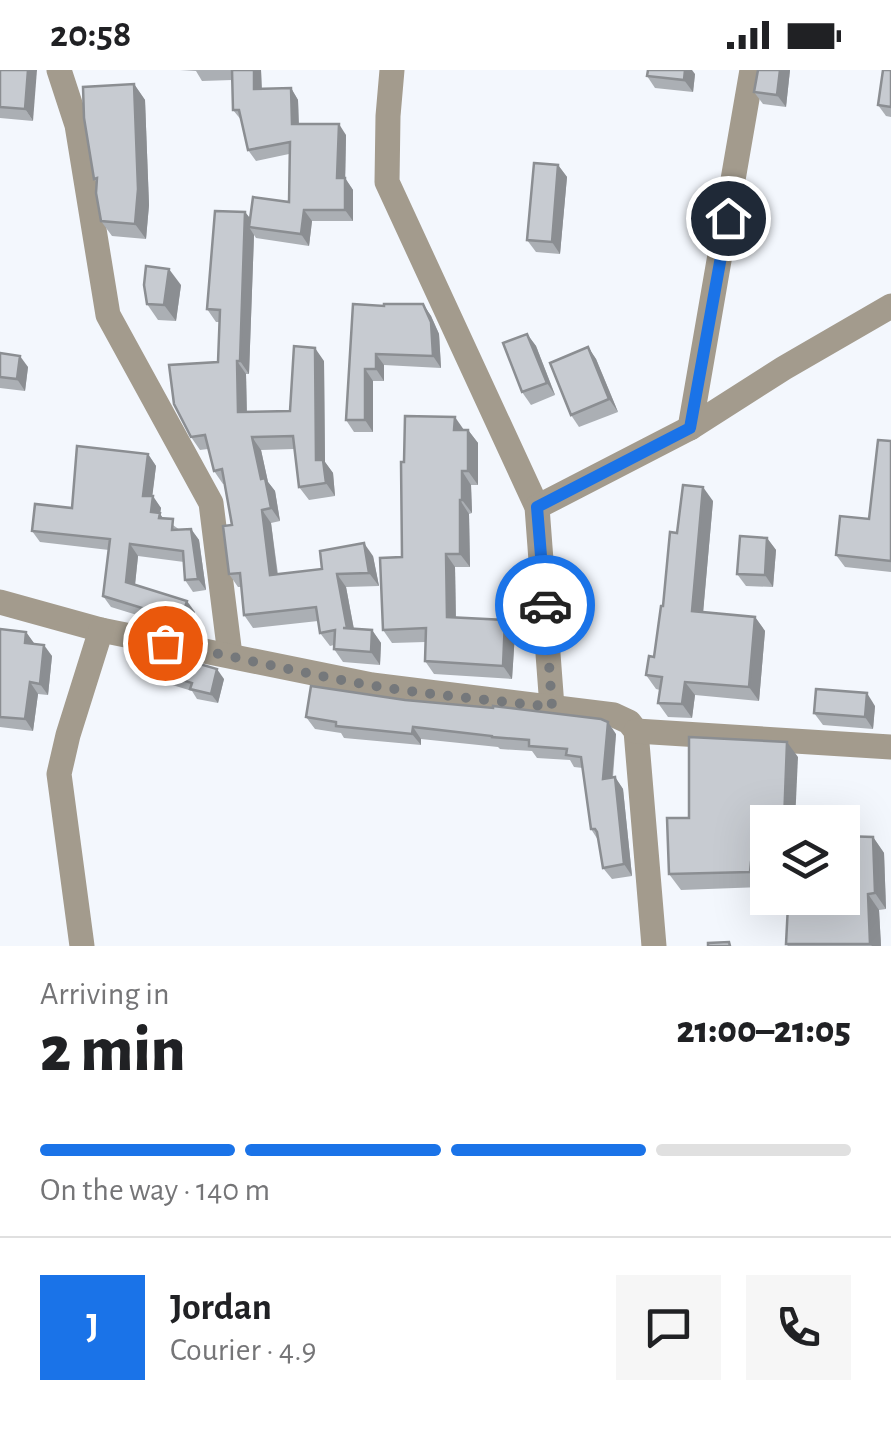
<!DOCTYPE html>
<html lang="en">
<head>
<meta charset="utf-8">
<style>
  :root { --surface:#fff; --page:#f6f6f6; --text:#202124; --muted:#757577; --line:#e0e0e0; --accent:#1a73e8 }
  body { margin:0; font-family:"Alegreya Sans",sans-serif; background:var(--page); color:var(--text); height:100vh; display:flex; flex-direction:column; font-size:38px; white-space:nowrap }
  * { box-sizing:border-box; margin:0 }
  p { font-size:32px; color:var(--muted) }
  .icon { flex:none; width:55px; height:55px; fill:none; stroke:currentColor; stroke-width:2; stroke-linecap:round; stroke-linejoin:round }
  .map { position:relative; height:876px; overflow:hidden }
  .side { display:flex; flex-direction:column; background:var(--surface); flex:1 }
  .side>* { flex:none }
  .controls { position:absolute; left:750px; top:735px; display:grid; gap:20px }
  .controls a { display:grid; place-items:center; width:110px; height:110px; border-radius:0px; background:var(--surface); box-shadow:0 10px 40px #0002; font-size:50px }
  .pin { position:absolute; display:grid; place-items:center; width:85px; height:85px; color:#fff; margin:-42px; border:5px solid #fff; border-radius:50%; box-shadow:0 2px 10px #0007 }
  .courier { position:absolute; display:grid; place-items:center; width:100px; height:100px; margin:-50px; border:8px solid #1a73e8; border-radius:50%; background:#fff; color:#222; box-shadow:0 2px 12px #0007 }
  .overview em { font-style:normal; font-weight:800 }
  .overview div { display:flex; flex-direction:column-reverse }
  .overview { display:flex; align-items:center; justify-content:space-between; height:170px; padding:0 40px }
  h1 { font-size:65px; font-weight:800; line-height:75px }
  .bar { display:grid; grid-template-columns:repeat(4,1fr); gap:15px 10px; align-content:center; height:120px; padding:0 40px }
  .bar i { height:12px; border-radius:8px; background:var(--line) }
  .bar .on { background:var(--accent) }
  .bar p { grid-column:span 4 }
  .line { display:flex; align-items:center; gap:25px; padding:0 40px; border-top:2px solid var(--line) }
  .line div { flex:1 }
  .round { display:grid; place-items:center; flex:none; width:105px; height:105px; border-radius:0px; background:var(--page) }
  .status { display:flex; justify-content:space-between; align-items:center; height:70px; padding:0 50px; background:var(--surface); direction:ltr }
  .status svg { height:28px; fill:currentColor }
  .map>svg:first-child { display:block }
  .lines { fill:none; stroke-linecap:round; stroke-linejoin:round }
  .minor { stroke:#a39b8d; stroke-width:25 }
  .wall { fill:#abafb4 }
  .shaded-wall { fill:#8b8e92 }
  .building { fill:#c7cbd1; stroke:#8b8e92; stroke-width:2.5 }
  .done { stroke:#75787b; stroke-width:10; stroke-dasharray:0 18 }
  .route { stroke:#1a73e8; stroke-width:12 }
</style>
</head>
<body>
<div class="status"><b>20:58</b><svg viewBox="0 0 49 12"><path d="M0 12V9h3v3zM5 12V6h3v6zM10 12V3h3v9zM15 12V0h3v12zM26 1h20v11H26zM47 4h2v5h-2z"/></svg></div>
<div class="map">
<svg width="891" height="876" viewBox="0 0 891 876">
  <rect width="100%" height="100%" fill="#f3f7fd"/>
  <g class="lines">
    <!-- minor -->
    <g class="minor">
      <polyline points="59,0 77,55 108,245 211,433 230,585"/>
      <polyline points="392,0 388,46 387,112 537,437 552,637"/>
      <polyline points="690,358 752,0"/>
      <polyline points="537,437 690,358 784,298 891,236"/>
      <polyline points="0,532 101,560 372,615 614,645 629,652 636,661 654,876"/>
      <polyline points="636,661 891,677"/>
      <polyline points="82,876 59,704 68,665 101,560"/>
    </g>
  </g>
  <!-- wall -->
  <g class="wall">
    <polygon points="0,0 33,51 0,48"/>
    <polygon points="180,0 261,0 262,19 291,18 298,30 299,54 346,65 345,108 353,120 353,151 312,151 309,176 256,168 254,165 249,304 246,304 247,342 290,341 324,291 325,392 333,403 335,426 309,430 299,417 294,379 261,380 268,412 275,421 280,451 271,453 278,504 322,499 373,486 379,516 346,517 354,559 372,560 381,573 380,595 343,592 334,579 334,575 330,576 320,563 318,551 253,558 244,545 241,517 238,517 229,504 232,455 224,414 223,414 214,401 208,379 200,380 191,367 218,292 219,252 216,252 207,239 245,142 250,148 289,132 289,84 256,91 248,80 242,51 233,40 232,10 202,11 196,1"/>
    <polygon points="758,0 790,0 786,37 763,34 754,22"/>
    <polygon points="891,0 891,47 886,46 878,35"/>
    <polygon points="695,4 693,22 655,18 647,6"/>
    <polygon points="134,14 145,30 149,135 146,169 112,166 101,151 97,113 94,109"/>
    <polygon points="558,95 567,107 560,184 536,182 527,170"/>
    <polygon points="181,215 176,251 158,250 147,234"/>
    <polygon points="423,234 431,246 439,264 441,298 384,295 384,311 373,311 373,362 354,362 346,350 384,236"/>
    <polygon points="527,264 536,276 555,325 531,335 522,322"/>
    <polygon points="588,277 596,289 618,342 579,357 571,345"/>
    <polygon points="0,283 28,297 25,321 0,318"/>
    <polygon points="464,360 468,360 478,373 478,415 471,415 472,443 469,444 470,497 455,497 456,547 505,550 515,563 512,609 434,604 425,591 425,572 392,573 383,560 402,487 404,392"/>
    <polygon points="891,371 891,502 845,497 836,485 869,449"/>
    <polygon points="148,384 156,396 152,426 161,438 160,444 163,448 180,460 191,459 199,470 206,520 193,522 185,510 184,492 138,486 135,515 195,542 189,561 111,537 103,526 109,480 40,472 32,461 72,438"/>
    <polygon points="713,431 703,542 755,547 765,561 759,631 695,625 692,648 668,647 658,633 660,620 656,619 646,605 654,587 677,463"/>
    <polygon points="767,468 776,480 773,517 746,516 737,504"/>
    <polygon points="0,559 26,562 34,574 52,586 48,625 38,624 33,661 0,657"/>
    <polygon points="149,600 224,609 218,633 197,629 192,621 156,610"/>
    <polygon points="875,636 873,659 823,655 814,643"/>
    <polygon points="306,647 616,664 613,708 615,707 623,719 632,806 612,809 603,798 598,770 591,759 583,698 574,697 570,690 537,688 532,681 500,679 498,677 421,669 421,675 344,668 341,663 315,659"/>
    <polygon points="798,687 768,752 768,808 762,808 762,817 681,820 669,804 689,748"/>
    <polygon points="873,767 884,783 886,839 879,840 881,876 788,876 786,874 838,837"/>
  </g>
  <!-- shaded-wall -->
  <g class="shaded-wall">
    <polygon points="28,0 37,0 33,51 25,39"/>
    <polygon points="254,0 261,0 262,30 254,19"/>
    <polygon points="685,0 692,0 695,4 693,22 684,10"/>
    <polygon points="780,0 790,0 786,37 777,25"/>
    <polygon points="134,14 145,30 149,135 146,169 135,154"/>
    <polygon points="291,18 298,30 299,65 292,54"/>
    <polygon points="339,54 346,65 345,119 337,108"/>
    <polygon points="558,95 567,107 560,184 552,172"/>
    <polygon points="345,108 353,120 353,151 345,140"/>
    <polygon points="304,140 312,151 309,176 301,164"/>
    <polygon points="245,142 255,155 249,157 254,165 249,304 240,291"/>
    <polygon points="169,199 181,215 176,251 164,235"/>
    <polygon points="423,234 431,246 439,264 441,298 433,286"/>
    <polygon points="527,264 536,276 555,325 547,313"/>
    <polygon points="588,277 596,289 618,342 609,329"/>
    <polygon points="315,278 324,291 325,392 333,403 335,426 326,413 316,390"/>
    <polygon points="376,284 384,295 384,311 376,299"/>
    <polygon points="20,286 28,297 25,321 17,309"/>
    <polygon points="237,291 246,304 247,355 238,342"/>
    <polygon points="365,299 373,311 373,362 365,350"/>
    <polygon points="455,347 464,360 454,360"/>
    <polygon points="468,360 478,373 478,415 468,401"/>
    <polygon points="252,367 261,380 268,412 275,421 280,451 271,438 261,409"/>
    <polygon points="148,384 156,396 151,437 143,426"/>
    <polygon points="462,401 471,415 472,443 462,430"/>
    <polygon points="703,417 713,431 702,555 692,541"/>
    <polygon points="153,426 161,438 160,444 168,455 151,442"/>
    <polygon points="460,430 469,444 470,497 460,484"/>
    <polygon points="262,440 271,453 279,518 270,505"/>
    <polygon points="191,459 199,470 206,520 198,509"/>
    <polygon points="767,468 776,480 773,517 765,505"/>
    <polygon points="364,473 373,486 379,516 369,503"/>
    <polygon points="130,474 138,486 134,524 126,512"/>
    <polygon points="446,484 455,497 456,560 447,547"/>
    <polygon points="337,504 346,517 356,571 347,558"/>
    <polygon points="187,531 195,542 189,561 181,550"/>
    <polygon points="755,547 765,561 759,631 749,617"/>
    <polygon points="505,550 515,563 512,609 503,596"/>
    <polygon points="372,560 381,573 380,595 371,582"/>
    <polygon points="26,562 34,573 33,584 25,573"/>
    <polygon points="44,575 52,586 48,625 40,614"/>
    <polygon points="217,599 224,609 218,633 211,624"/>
    <polygon points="30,612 38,624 33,661 25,649"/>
    <polygon points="685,612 695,625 692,648 682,634"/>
    <polygon points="867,623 875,636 873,659 865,647"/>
    <polygon points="608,652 616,664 611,721 603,709"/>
    <polygon points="413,657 421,669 421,675 412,664"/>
    <polygon points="787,672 798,687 795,752 784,752"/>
    <polygon points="615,707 623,719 632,806 624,794"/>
    <polygon points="873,767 884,783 886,839 875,823"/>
    <polygon points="751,792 762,808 762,817 750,802"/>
    <polygon points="868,824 879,840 881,876 872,876 870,874"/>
  </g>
  <!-- building -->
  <g class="building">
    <polygon points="0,0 28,0 25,39 0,37"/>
    <polygon points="232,0 254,0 254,19 291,18 292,54 339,54 337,108 345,108 345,140 304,140 301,164 249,157 253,127 289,132 290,72 248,80 239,40 233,40"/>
    <polygon points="648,0 685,0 684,10 647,6"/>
    <polygon points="758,0 780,0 777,25 754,22"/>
    <polygon points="883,0 891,0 891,37 878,35"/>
    <polygon points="134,14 138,119 135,154 101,151 96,123 97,108 94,109 84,48 83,17"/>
    <polygon points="534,93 558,95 552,172 527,170"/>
    <polygon points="215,141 245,142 240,291 237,291 238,342 290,341 294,276 315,278 316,390 323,390 326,413 299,417 293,366 252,367 261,409 265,408 271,438 262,440 270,505 322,499 320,481 364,473 369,503 337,504 347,558 343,558 372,560 371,582 334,579 335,560 320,563 316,537 244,545 240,503 229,504 223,456 232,455 222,399 214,401 205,365 191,367 174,334 169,295 218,292 220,240 207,239"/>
    <polygon points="146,196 169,199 164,235 147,234 144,215"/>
    <polygon points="353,234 384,236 384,234 423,234 431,252 433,286 376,284 376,299 365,299 365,350 346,350"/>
    <polygon points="527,264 547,313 522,322 503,273"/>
    <polygon points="588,277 609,329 571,345 550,293"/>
    <polygon points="0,283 20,286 17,309 0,307"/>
    <polygon points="405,346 455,347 454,360 468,360 468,401 462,401 462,430 460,430 460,484 446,484 447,547 505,550 503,596 425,591 426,558 383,560 380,488 402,487 401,392 404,392"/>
    <polygon points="878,370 891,371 891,491 836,485 840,446 869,449"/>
    <polygon points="77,376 148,384 143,426 153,426 151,442 160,443 159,448 173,449 172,460 191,459 198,509 185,510 183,481 130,474 126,512 187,531 181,550 103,526 110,469 32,461 35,434 72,438"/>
    <polygon points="683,415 703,417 692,541 755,547 749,617 685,612 682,634 658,633 662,607 646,605 649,586 654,587 661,536 663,536 670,462 677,463"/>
    <polygon points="740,466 767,468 765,505 737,504"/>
    <polygon points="0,559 26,562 25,573 44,575 40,614 30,612 25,649 0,647"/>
    <polygon points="155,581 217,599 211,624 190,619 192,613 149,600"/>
    <polygon points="311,616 405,630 493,638 493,636 601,649 608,652 603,709 615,707 624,794 603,798 597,762 595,759 591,759 581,687 566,685 567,679 529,676 529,670 492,667 492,666 413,657 412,664 336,656 336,652 306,647"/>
    <polygon points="816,619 867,623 865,647 814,643"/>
    <polygon points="689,667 787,672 784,752 768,752 768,793 751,792 750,802 669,804 667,748 689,748"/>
    <polygon points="842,766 873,767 875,823 868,824 870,874 786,874 788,835 838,837 838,828 842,828"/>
    <polygon points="729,872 730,876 708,876 708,873"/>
  </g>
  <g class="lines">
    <!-- done -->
    <path class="done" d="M165 573C233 586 300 603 369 615 429 625 492 630 552 637L545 535"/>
    <!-- route -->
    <polyline class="route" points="545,535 537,437 690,358 728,148"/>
  </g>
</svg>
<div class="controls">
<a><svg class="icon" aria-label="layers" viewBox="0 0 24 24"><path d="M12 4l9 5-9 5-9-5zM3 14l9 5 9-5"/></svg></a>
</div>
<div class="pin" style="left:165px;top:573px;background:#ea580c"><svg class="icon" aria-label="bag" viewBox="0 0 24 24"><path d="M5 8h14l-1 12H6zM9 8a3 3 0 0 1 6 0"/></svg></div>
<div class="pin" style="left:728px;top:148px;background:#1f2937"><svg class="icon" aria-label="home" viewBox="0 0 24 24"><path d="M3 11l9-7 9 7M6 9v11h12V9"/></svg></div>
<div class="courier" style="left:545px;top:535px"><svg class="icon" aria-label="car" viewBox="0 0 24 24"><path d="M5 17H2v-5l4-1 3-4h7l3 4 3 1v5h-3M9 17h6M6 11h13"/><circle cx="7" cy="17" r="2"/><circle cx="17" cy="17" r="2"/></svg></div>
</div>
<section class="side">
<div class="overview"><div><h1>2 min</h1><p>Arriving in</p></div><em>21:00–21:05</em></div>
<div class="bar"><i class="on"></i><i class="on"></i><i class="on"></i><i></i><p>On the way · 140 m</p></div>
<div class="line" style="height:180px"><b class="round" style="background:var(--accent);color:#fff">J</b><div><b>Jordan</b><p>Courier · 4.9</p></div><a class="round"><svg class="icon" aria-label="chat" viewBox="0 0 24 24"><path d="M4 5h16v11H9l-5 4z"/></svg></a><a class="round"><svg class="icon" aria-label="phone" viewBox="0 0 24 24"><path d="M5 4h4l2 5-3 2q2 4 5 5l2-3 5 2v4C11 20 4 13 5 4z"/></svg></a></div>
</section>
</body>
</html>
